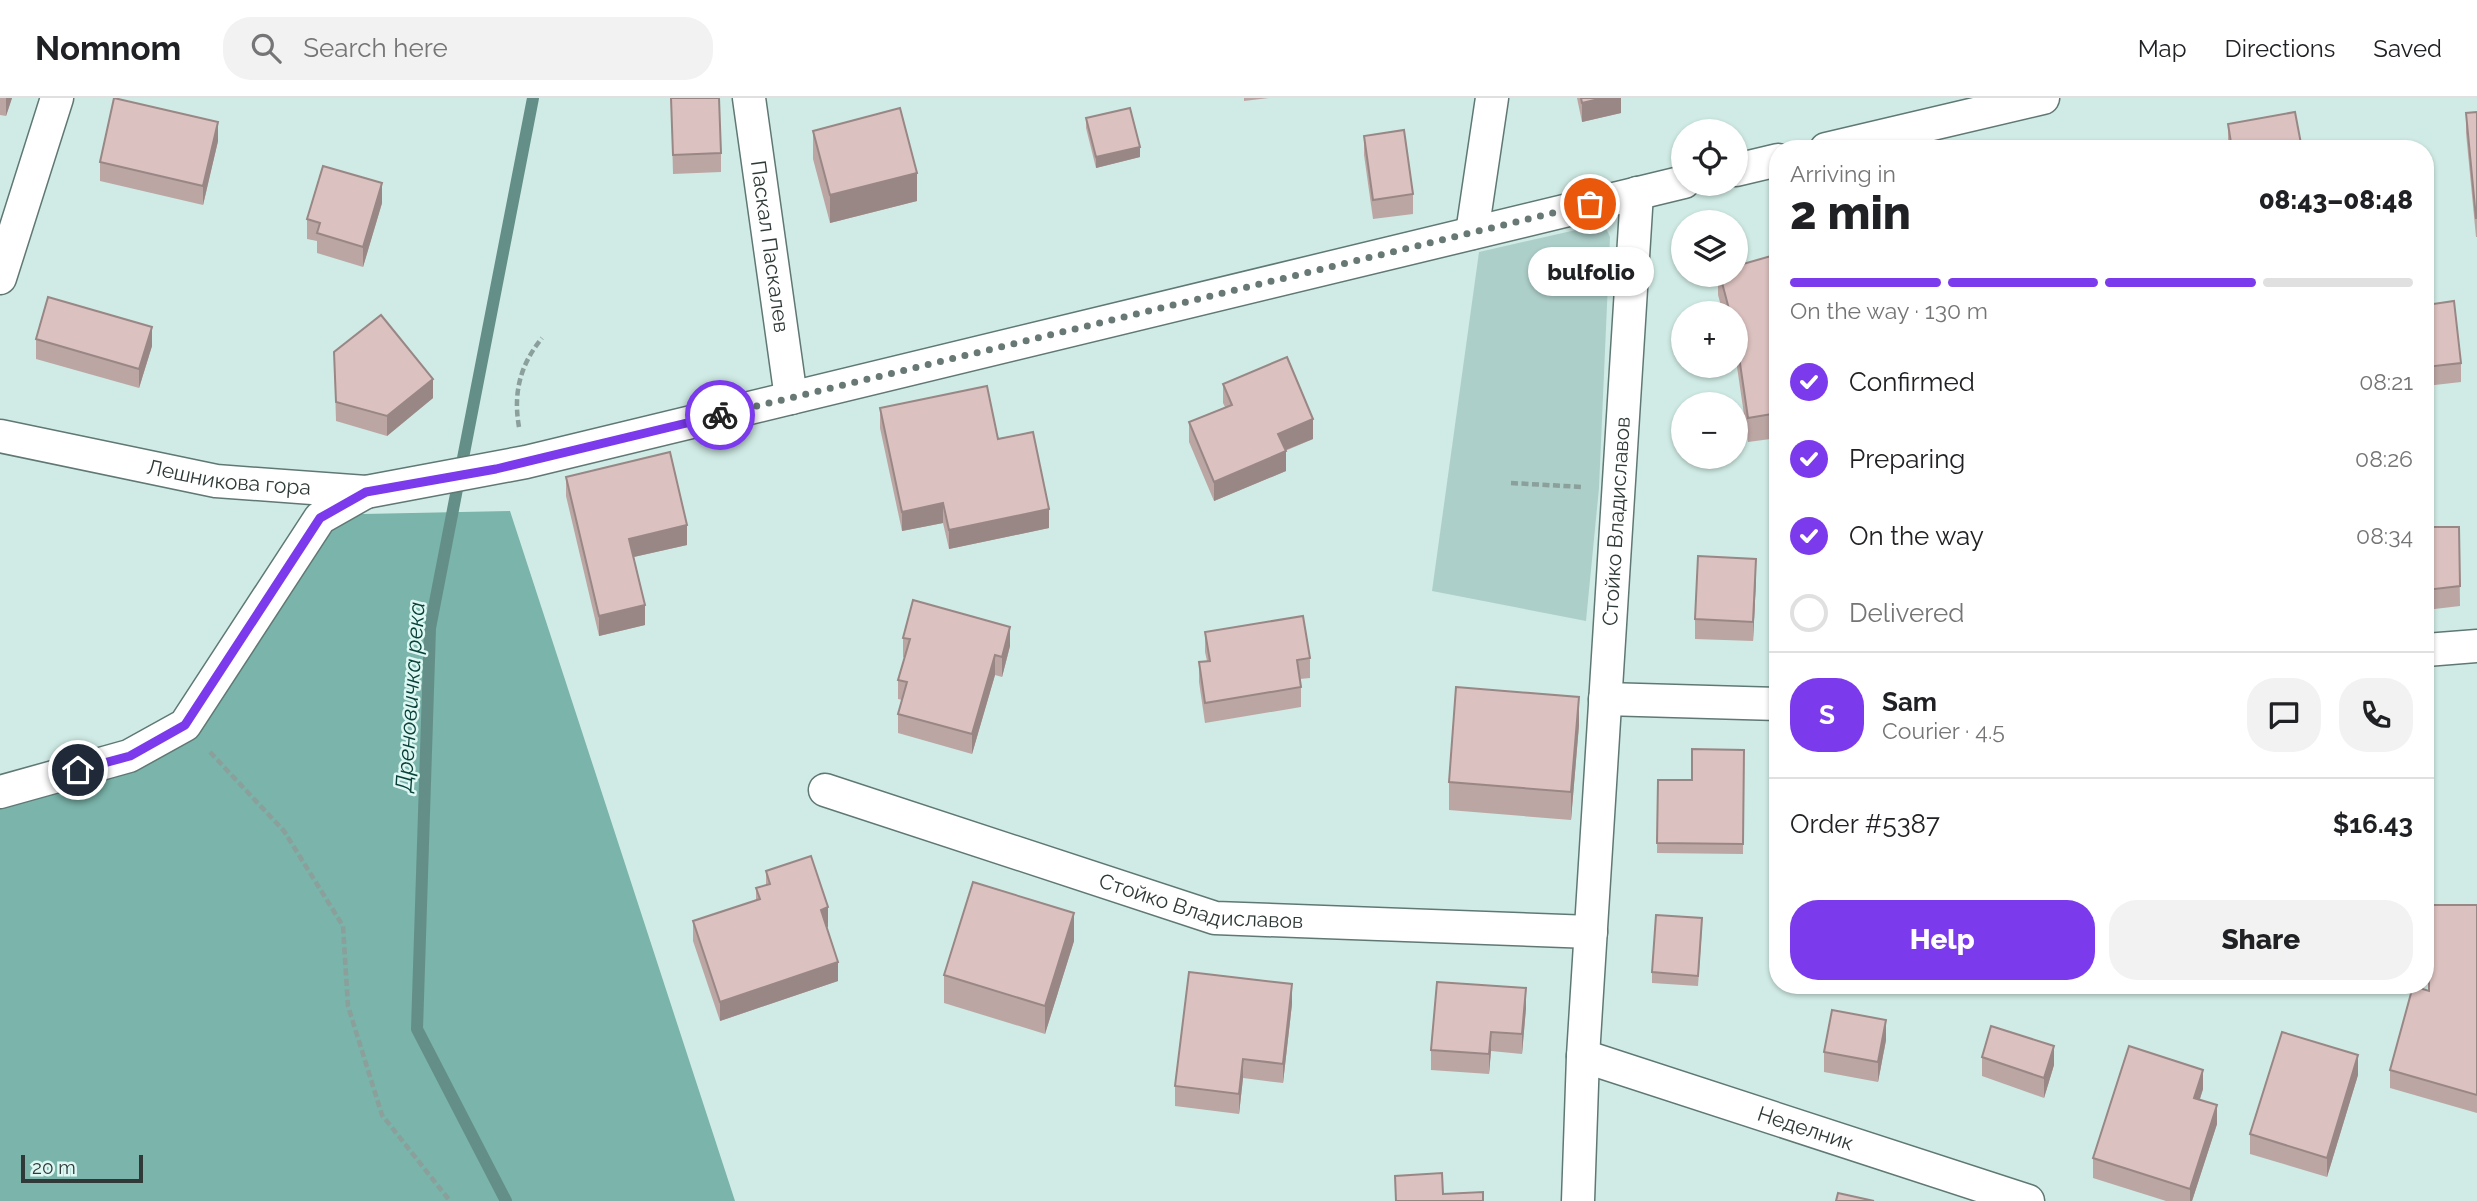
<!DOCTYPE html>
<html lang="en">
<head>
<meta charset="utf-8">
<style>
  :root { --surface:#fff; --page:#f2f2f2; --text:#202124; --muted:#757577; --line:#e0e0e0; --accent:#7c3aed }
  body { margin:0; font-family:Raleway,sans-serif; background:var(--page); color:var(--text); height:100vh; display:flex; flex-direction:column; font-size:26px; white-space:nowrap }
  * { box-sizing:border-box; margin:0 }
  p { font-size:23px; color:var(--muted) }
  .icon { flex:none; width:38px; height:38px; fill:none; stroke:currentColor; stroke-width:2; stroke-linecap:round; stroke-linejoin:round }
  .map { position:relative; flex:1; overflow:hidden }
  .drawer { position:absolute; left:1769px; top:42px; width:665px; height:854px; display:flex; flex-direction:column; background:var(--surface); border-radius:28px; box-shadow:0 2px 5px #0004 }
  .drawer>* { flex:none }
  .controls { position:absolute; left:1671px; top:21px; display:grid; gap:14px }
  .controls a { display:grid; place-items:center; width:77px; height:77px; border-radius:50%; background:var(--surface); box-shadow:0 2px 5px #0004; font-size:35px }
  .scale { position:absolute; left:21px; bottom:18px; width:122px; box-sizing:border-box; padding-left:7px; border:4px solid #2f3a38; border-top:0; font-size:19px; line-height:24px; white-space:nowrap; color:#2f3a38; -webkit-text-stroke:5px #ddf8f3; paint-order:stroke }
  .pin { position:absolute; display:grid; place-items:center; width:60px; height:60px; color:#fff; margin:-30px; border:4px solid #fff; border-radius:50%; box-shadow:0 2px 7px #0007 }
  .courier { position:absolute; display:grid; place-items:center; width:70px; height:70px; margin:-35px; border:5px solid #7c3aed; border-radius:50%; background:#fff; color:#222; box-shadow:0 2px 9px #0007 }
  .bubble { position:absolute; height:49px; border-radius:24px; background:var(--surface); box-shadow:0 2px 5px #0004; font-size:23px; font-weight:800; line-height:49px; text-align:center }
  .headline em { font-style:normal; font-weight:800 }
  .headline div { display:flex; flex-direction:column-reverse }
  .headline { display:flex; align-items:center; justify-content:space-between; height:119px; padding:0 21px }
  h1 { font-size:46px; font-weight:800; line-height:52px }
  .bar { display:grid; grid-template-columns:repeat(4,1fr); gap:10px 7px; align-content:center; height:84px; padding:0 21px }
  .bar i { height:9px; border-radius:5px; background:var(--line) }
  .bar .selected { background:var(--accent) }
  .bar p { grid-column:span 4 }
  .line { display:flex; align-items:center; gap:18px; padding:0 21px; border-top:2px solid var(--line) }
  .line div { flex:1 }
  .round { display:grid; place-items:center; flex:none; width:74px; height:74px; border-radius:28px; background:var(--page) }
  ol { padding:0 21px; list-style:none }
  li { display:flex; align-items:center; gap:21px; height:77px }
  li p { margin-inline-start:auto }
  li .icon { padding:7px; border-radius:50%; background:var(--accent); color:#fff; stroke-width:4 }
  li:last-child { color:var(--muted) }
  li i { width:38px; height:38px; border:4px solid var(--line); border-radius:50% }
  .cta { display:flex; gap:14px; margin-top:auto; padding:14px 21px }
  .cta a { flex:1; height:80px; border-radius:28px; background:var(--accent); color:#fff; font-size:28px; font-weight:800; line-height:80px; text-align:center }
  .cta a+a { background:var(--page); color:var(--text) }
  header { display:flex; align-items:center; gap:42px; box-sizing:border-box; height:98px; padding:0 35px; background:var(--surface); border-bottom:2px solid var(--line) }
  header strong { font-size:33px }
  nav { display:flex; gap:38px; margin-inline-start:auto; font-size:24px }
  .search { width:490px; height:63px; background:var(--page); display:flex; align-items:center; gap:18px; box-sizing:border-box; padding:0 24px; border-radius:28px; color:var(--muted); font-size:26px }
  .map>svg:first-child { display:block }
  .green { fill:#adcfc9 }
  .forest { fill:#7ab4aa }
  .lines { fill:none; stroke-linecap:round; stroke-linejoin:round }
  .stream { stroke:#648f88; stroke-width:12 }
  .street-casing { stroke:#607874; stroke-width:35 }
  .path { stroke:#8b9f9b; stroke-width:4.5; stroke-dasharray:7 3.5; stroke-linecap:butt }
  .street { stroke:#fff; stroke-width:32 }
  .wall { fill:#bca6a4 }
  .shaded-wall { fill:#998786 }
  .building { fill:#dbc1bf; stroke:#998786; stroke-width:2 }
  .done { stroke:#677875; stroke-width:7; stroke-dasharray:0 12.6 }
  .route { stroke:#7c3aed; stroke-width:9 }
  .labels { text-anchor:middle; stroke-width:5; stroke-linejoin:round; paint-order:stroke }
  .street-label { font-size:21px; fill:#2f3a38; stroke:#ddf8f3 }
  .water-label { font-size:23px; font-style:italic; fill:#093f39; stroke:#ddf8f3 }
</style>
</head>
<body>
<header>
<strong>Nomnom</strong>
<div class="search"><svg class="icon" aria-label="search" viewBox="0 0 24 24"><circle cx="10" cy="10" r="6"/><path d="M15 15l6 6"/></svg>Search here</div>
<nav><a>Map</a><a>Directions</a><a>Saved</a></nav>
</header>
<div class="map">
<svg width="2477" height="1103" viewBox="0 0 2477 1103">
  <rect width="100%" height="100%" fill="#d0ebe5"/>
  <!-- green -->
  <polygon class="green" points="1598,127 1606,130 1610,139 1599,390 1586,523 1432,493 1479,154"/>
  <!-- forest -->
  <polygon class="forest" points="510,413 735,1103 0,1103 0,694 185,627 320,420 363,416"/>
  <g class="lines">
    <!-- stream -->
    <polyline class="stream" points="506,1103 417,931 430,530 533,0"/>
    <!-- street casing -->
    <g class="street-casing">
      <g id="street">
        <path id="s1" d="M749 0 791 300"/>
        <polyline points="1826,51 2043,0"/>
        <polyline points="1736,72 1778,62"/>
        <polyline points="1472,135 1492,0"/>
        <polyline points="0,180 57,0"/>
        <path id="s2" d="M0 338 216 383 366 394 526 364 1684 84"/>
        <polyline points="2426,552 2477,548"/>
        <polyline points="1605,601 1778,606"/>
        <path id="s3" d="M825 692 1215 820 1591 834"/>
        <polyline points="0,694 129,658 185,627 320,420 366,394"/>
        <path id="s4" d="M1583 958 2028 1103"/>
        <path id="s5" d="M1578 1103 1583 958 1637 95"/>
      </g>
    </g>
    <!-- path -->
    <g class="path">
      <path d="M519 329C513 295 520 267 542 240"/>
      <polyline points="1511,385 1583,389"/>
      <polyline points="210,654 284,733 343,828 348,908 382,1017 450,1103"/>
    </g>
    <!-- street -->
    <use href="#street" class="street"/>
  </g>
  <!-- wall -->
  <g class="wall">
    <polygon points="0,0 12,0 6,18 0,17"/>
    <polygon points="671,0 721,55 721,74 673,76"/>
    <polygon points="1244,0 1269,0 1244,3"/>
    <polygon points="1577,0 1621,0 1621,15 1582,24"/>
    <polygon points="2477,14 2477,139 2476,139 2466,35 2466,15"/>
    <polygon points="1086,20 1140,59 1096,70 1086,30"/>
    <polygon points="2228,26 2302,51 2228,51"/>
    <polygon points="813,33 917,103 830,125 813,61"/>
    <polygon points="1364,38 1413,96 1413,116 1373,121 1364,57"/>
    <polygon points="218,43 203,107 100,83 100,64"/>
    <polygon points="382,105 363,169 317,155 317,143 307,141 307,121"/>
    <polygon points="1778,156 1778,340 1748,344 1736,262 1736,215 1723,215 1718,197 1718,177 1736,177"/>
    <polygon points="2426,207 2461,265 2461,284 2426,288"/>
    <polygon points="36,241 152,248 139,290 36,261"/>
    <polygon points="334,254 433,300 387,338 336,323"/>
    <polygon points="1223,286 1313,341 1285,353 1286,373 1214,403 1189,344 1189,324 1225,309 1223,305"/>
    <polygon points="880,310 998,341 1049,430 949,451 943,425 902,433 880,330"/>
    <polygon points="566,379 687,447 634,459 645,527 599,538 566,398"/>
    <polygon points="2426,429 2459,429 2460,508 2426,512"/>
    <polygon points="1756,481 1753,543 1695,541 1695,521"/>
    <polygon points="1205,534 1310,560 1310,580 1300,581 1301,589 1301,609 1205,625 1199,584 1199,564 1207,563 1205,554"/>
    <polygon points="903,540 1010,548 1002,579 995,577 972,656 898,635 898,616 902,602 898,601 898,582 905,560 903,559"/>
    <polygon points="1579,627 1571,722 1449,712 1449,684"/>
    <polygon points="1744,652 1743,756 1657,755 1658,682 1692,682"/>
    <polygon points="766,773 828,829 826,830 838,883 720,923 693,843 693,823 756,802 756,790 766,787"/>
    <polygon points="2477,807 2477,1015 2390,990 2390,972 2429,893"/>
    <polygon points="1702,830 1698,888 1652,885 1652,874"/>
    <polygon points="1074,843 1045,936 944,905 944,877"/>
    <polygon points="1292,906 1283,985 1243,980 1239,1016 1175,1008 1175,988"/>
    <polygon points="1526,910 1522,956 1491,953 1489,976 1431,972 1431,952"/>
    <polygon points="1886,942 1878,984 1824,974 1824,954"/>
    <polygon points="1982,959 2054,967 2044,1000 1982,978"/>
    <polygon points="2358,977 2327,1079 2250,1056 2250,1036"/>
    <polygon points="2203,991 2200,1001 2217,1026 2192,1103 2166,1103 2093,1080 2093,1060"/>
  </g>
  <!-- shaded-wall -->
  <g class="shaded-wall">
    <polygon points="6,0 12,0 6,18"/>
    <polygon points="1603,0 1621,0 1621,15 1582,24 1582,5"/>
    <polygon points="218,24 218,43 203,107 203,88"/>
    <polygon points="1140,49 1140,59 1096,70 1096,59"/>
    <polygon points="917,75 917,103 830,125 830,97"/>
    <polygon points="382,85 382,105 363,169 363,149"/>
    <polygon points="152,229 152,248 139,290 139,271"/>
    <polygon points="433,281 433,300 387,338 387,318"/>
    <polygon points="1313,321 1313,341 1278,355 1278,336"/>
    <polygon points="1286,353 1286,373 1214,403 1214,384"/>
    <polygon points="943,405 943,425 902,433 902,414"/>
    <polygon points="1049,411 1049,430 949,451 949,432"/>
    <polygon points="687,427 687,447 629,460 629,441"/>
    <polygon points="1756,461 1756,481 1753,543 1753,524"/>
    <polygon points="645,507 645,527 599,538 599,518"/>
    <polygon points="1010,529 1010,548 1002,579 1002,559"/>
    <polygon points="995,557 995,577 972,656 972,636"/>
    <polygon points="1579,599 1579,627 1571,722 1571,694"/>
    <polygon points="2428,651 2428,661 2426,670 2426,660"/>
    <polygon points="828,809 828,829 821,831 821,812"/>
    <polygon points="1074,815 1074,843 1045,936 1045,908"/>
    <polygon points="838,864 838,883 720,923 720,904"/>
    <polygon points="1292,886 1292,906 1283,985 1283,966"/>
    <polygon points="1526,890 1526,910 1522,956 1522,936"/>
    <polygon points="1886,922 1886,942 1878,984 1878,964"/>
    <polygon points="1491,934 1491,953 1489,976 1489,956"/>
    <polygon points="2054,948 2054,967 2044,1000 2044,980"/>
    <polygon points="2358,957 2358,977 2327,1079 2327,1060"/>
    <polygon points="1243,961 1243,980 1239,1016 1239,996"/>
    <polygon points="2203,972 2203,991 2194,1019 2194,1000"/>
    <polygon points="2217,1007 2217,1026 2192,1103 2190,1103 2190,1091"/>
  </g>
  <!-- building -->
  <g class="building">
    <polygon points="114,0 218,24 203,88 100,64"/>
    <polygon points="671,0 719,0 721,55 673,57"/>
    <polygon points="1581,0 1603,0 1582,5"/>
    <polygon points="900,10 917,75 830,97 813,33"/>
    <polygon points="1130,10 1140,49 1096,59 1086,20"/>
    <polygon points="2295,14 2302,51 2232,51 2228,26"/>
    <polygon points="2477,14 2477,120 2476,120 2466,15"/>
    <polygon points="1404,32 1413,96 1373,102 1364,38"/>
    <polygon points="323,68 382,85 363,149 317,135 320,125 307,121"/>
    <polygon points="1778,156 1778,315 1748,320 1736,238 1736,215 1730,215 1720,177 1736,177 1736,168"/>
    <polygon points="48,199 152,229 139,271 36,241"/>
    <polygon points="2454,203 2461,265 2426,269 2426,207"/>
    <polygon points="381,217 433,281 387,318 336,304 334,254"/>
    <polygon points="1287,259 1313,321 1278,336 1286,353 1214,384 1189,324 1232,307 1223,286"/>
    <polygon points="987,288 998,341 1033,334 1049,411 949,432 943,405 902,414 880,310"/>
    <polygon points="670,354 687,427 629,441 645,507 599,518 566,379"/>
    <polygon points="2426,429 2459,429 2460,488 2426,492"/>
    <polygon points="1698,458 1756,461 1753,524 1695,521"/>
    <polygon points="913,502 1010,529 1002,559 995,557 972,636 898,616 907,584 898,582 910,541 903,540"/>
    <polygon points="1303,518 1310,560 1297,562 1301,589 1205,605 1199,564 1210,563 1205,534"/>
    <polygon points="1456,589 1579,599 1571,694 1449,684"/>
    <polygon points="1692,651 1744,652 1743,746 1657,745 1658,682 1692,682"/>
    <polygon points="811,758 828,809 821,812 838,864 720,904 693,823 760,801 756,790 770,786 766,773"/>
    <polygon points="973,784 1074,815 1045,908 944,877"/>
    <polygon points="2429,807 2477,807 2477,997 2390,972 2413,888 2429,893"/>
    <polygon points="1656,817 1702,820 1698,878 1652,874"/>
    <polygon points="1189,874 1292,886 1283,966 1243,961 1239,996 1175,988"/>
    <polygon points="1437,884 1526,890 1522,936 1491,934 1489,956 1431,952"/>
    <polygon points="1832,912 1886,922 1878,964 1824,954"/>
    <polygon points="1991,928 2054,948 2044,980 1982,959"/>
    <polygon points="2282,934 2358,957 2327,1060 2250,1036"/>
    <polygon points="2129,948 2203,972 2194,1000 2217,1007 2190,1091 2093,1060"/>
    <polygon points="1442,1075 1443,1096 1483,1094 1483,1103 1396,1103 1395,1078"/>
    <polygon points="1838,1095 1874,1103 1836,1103"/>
  </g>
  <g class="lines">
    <!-- done -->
    <polyline class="done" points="720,317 1590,106"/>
    <!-- route -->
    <polyline class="route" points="78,672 130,658 185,627 320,420 366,394 496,371 720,317"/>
  </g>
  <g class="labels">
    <!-- street labels -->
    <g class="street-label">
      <text dy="7" stroke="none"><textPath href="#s1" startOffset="150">Паскал Паскалев</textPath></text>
      <text dy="7" stroke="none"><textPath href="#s2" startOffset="233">Лешникова гора</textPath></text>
      <text dy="7" stroke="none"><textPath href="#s5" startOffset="681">Стойко Владиславов</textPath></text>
      <text dy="7" stroke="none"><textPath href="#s3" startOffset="394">Стойко Владиславов</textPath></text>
      <text dy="7" stroke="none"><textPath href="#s4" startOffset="234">Неделник</textPath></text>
    </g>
    <!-- water labels -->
    <g class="water-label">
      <text transform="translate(410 599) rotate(-86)" y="8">Дреновичка река</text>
    </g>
  </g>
</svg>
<div class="controls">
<a><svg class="icon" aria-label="locate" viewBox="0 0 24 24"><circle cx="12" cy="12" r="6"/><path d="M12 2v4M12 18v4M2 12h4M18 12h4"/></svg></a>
<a><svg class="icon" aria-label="layers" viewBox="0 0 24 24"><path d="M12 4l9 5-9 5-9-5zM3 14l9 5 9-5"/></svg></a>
<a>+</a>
<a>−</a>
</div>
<div class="scale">20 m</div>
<div class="pin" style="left:1590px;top:106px;background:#ea580c"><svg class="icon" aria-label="bag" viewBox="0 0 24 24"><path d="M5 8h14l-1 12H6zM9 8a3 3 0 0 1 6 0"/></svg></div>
<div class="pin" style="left:78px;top:672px;background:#1f2937"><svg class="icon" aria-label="home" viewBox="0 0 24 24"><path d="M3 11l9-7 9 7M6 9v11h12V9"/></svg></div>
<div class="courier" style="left:720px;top:317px"><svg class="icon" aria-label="bike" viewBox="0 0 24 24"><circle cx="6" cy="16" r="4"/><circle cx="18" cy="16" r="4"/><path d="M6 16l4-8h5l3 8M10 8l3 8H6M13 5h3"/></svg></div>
<div class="bubble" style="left:1528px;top:149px;width:126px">bulfolio</div>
<section class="drawer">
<div class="headline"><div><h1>2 min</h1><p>Arriving in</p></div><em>08:43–08:48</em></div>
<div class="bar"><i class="selected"></i><i class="selected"></i><i class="selected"></i><i></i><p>On the way · 130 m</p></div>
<ol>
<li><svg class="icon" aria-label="check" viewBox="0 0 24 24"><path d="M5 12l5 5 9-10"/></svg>Confirmed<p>08:21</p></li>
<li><svg class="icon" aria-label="check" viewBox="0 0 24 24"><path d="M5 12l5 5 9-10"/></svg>Preparing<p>08:26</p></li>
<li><svg class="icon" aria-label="check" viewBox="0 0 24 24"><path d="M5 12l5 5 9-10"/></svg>On the way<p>08:34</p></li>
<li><i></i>Delivered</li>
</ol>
<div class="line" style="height:126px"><b class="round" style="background:var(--accent);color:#fff">S</b><div><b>Sam</b><p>Courier · 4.5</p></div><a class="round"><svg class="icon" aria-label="chat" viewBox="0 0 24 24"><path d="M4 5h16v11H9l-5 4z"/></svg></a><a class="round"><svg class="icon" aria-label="phone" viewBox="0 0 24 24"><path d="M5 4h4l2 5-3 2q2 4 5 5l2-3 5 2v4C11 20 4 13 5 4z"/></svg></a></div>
<div class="line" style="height:91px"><div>Order #5387</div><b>$16.43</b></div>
<div class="cta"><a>Help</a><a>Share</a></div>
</section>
</div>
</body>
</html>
